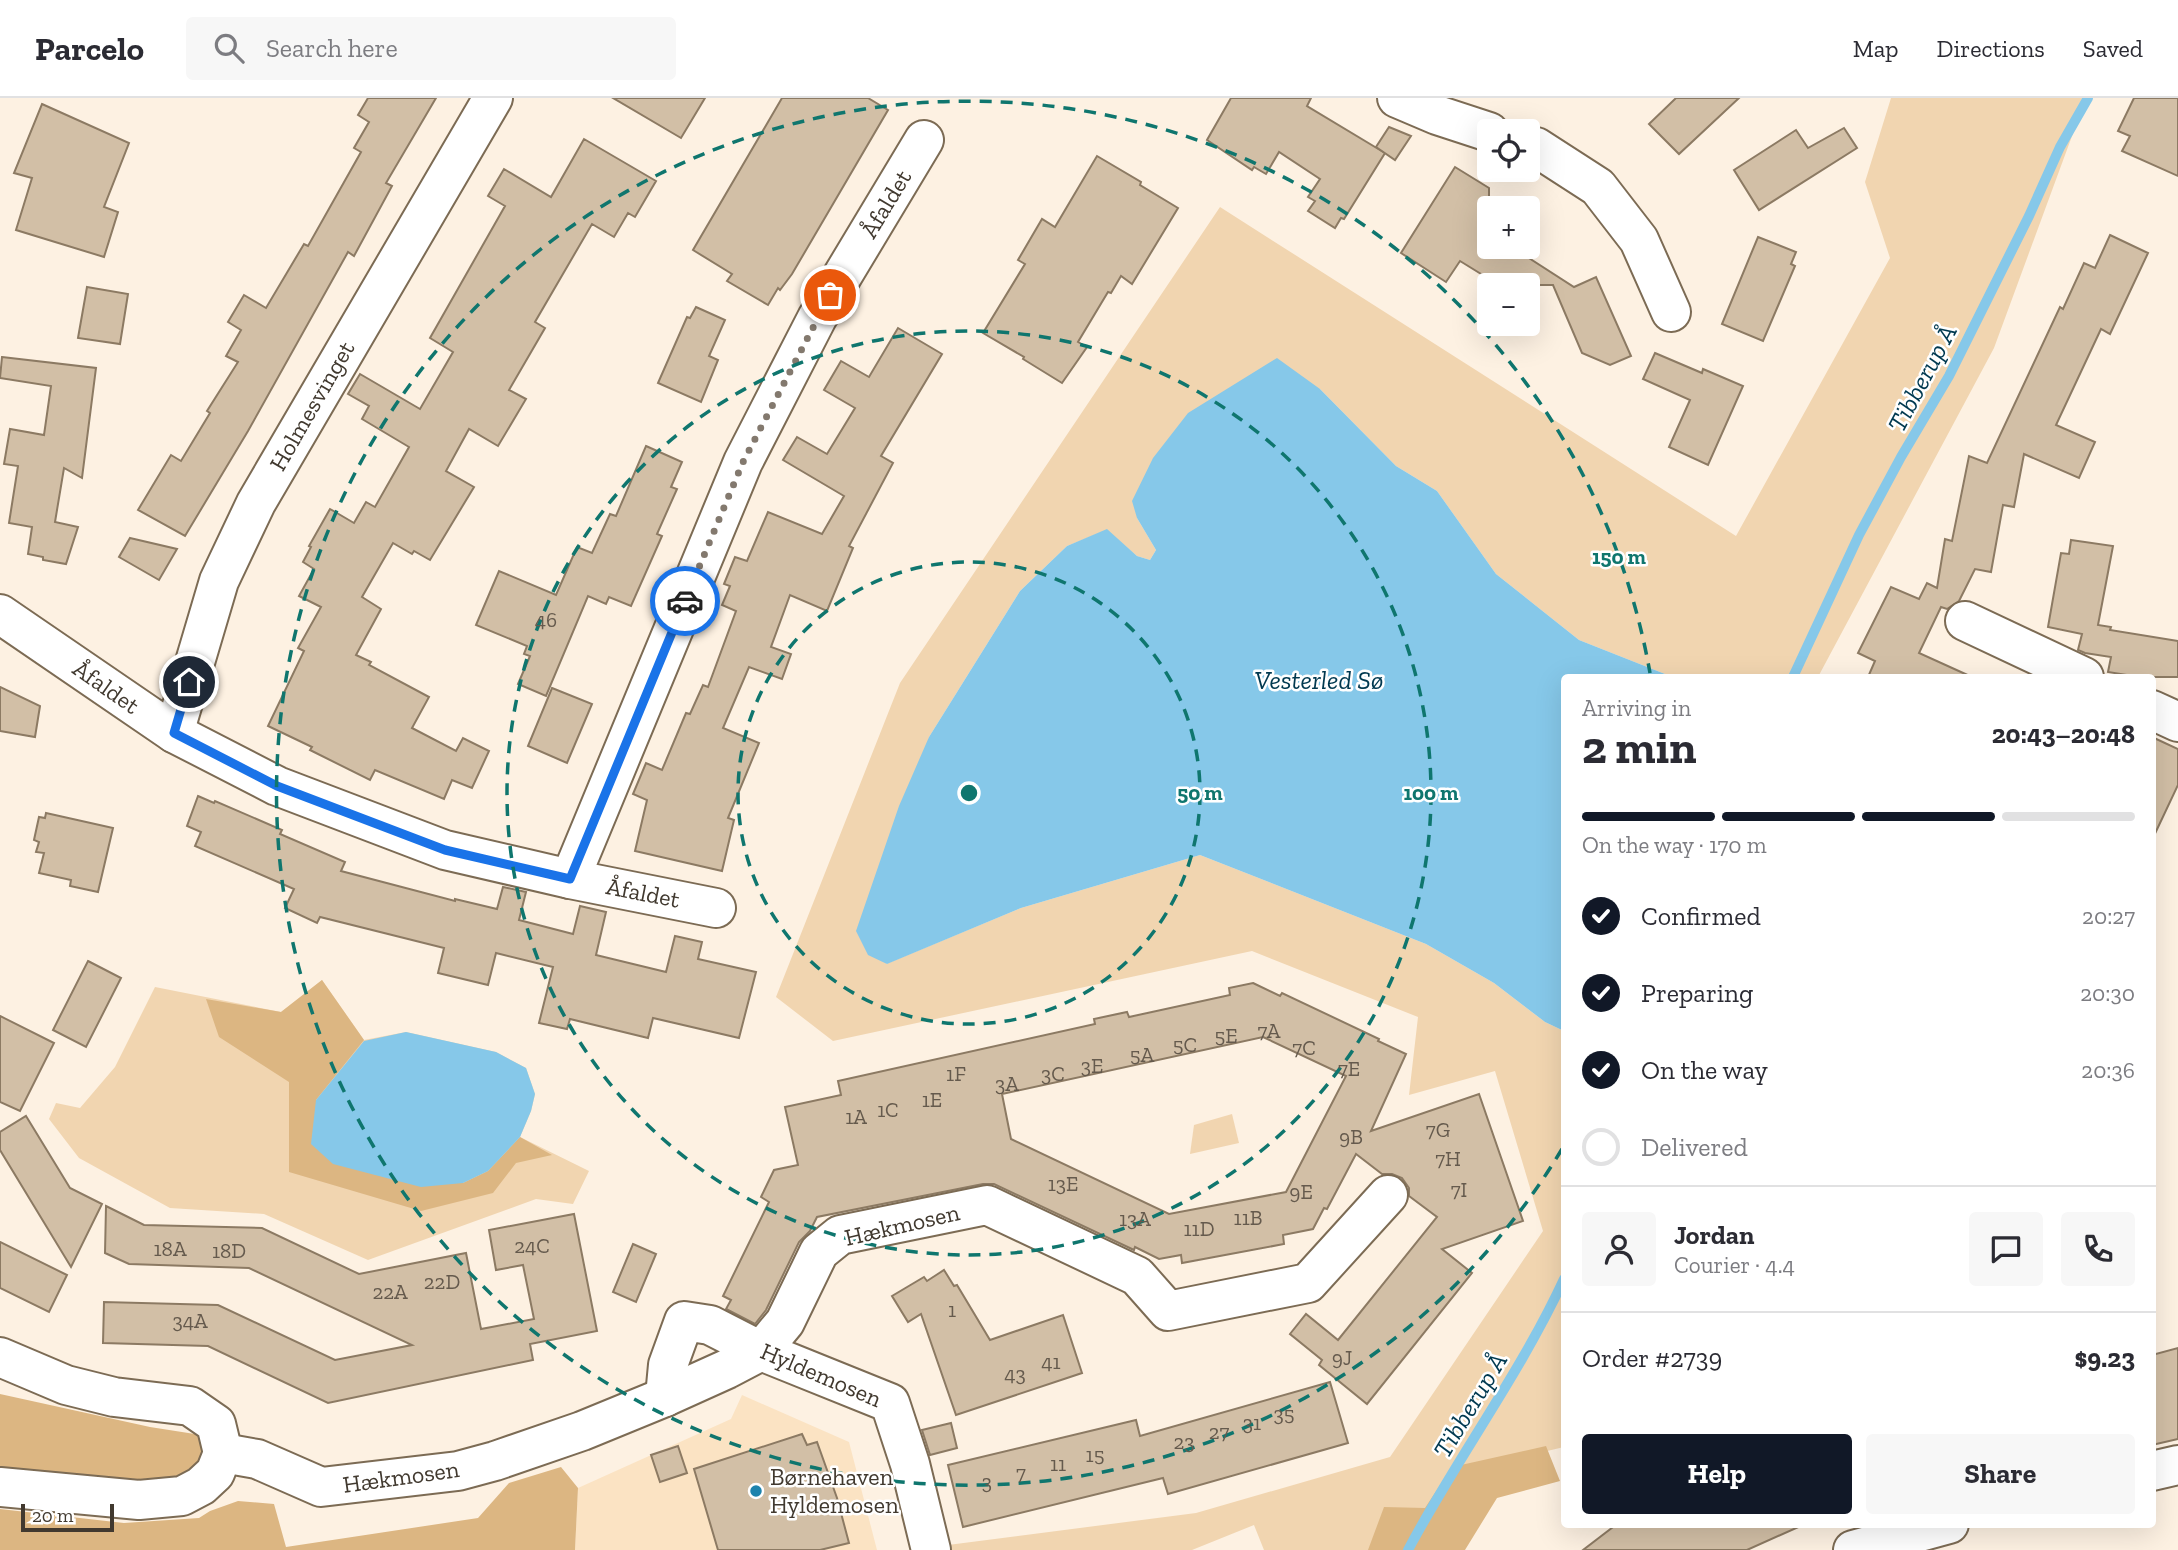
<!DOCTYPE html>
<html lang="en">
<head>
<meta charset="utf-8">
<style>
  :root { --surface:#fff; --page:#f7f7f7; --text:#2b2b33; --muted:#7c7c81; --line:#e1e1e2; --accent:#111827 }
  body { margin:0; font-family:"Zilla Slab",serif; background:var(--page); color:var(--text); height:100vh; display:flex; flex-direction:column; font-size:26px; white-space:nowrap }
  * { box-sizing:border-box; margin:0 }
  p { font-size:23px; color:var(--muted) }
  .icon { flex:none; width:38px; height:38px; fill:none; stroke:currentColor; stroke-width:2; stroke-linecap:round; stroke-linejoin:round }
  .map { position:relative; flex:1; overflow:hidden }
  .drawer { position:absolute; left:1561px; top:576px; width:595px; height:854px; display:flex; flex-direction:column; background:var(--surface); border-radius:7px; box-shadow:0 7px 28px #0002 }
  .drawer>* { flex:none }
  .tools { position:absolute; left:1477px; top:21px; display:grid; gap:14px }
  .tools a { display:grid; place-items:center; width:63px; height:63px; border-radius:7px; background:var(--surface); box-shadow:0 7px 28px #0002; font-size:35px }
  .scale { position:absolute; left:21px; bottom:18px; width:93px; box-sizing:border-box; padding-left:7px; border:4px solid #41392f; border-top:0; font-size:19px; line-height:24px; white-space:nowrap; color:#41392f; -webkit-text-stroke:5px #fff; paint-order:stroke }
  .pin { position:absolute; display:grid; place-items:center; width:60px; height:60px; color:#fff; margin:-30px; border:4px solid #fff; border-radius:50%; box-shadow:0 2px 7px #0007 }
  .courier { position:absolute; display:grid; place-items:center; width:70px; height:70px; margin:-35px; border:5px solid #1a73e8; border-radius:50%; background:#fff; color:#222; box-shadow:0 2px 9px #0007 }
  .summary em { font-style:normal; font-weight:700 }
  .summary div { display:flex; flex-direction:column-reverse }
  .summary { display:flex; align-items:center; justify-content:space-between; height:119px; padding:0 21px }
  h1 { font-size:46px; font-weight:700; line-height:52px }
  .bar { display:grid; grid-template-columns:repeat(4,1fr); gap:10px 7px; align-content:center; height:84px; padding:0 21px }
  .bar i { height:9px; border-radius:5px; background:var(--line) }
  .bar .current { background:var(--accent) }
  .bar p { grid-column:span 4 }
  .line { display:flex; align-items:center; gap:18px; padding:0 21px; border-top:2px solid var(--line) }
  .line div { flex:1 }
  .round { display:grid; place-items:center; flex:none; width:74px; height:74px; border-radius:7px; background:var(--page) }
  ol { padding:0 21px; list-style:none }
  li { display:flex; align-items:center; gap:21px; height:77px }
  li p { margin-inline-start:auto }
  li .icon { padding:7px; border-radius:50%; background:var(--accent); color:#fff; stroke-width:4 }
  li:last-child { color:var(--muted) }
  li i { width:38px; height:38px; border:4px solid var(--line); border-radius:50% }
  .action { display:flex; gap:14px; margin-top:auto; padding:14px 21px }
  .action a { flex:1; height:80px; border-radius:7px; background:var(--accent); color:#fff; font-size:28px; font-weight:700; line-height:80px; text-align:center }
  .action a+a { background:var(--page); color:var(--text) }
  header { display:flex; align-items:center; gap:42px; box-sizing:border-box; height:98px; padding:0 35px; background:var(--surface); border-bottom:2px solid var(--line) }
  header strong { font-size:33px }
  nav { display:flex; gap:38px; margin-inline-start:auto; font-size:24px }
  .search { width:490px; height:63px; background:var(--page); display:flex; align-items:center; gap:18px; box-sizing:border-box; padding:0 24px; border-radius:7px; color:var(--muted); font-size:26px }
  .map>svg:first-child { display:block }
  .built { fill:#fbe3c3 }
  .green { fill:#f1d5b0 }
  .forest { fill:#dcb682 }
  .water { fill:#86c8e9 }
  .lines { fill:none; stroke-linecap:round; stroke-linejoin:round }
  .stream { stroke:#86c8e9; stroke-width:10 }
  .building { fill:#d2bfa6; stroke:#8c7a63; stroke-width:2; fill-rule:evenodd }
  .minor-casing { stroke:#7c6b54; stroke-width:42 }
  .minor { stroke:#fff; stroke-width:38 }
  .done { stroke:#83796e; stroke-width:7; stroke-dasharray:0 12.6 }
  .route { stroke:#1a73e8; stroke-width:9 }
  .ring { fill:none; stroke:#0f766e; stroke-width:3.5; stroke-dasharray:12 9 }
  .poi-dot { fill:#1d83ad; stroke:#fff; stroke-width:2.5 }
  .labels { text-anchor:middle; stroke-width:5; stroke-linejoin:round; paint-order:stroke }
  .number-label { font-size:21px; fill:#655a4d }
  .street-label { font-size:24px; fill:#41392f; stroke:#fff }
  .poi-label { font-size:24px; fill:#41392f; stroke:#fff; text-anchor:start }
  .water-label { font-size:26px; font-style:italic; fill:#003950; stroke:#fff }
  .centre { fill:#0f766e; stroke:#fff; stroke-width:3.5 }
  .ring-label { font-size:21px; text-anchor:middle; font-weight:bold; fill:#0f766e; stroke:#fff; stroke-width:5; stroke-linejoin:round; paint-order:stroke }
</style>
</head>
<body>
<header>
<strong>Parcelo</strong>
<div class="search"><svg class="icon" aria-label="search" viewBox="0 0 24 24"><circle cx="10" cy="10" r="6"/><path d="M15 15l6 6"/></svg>Search here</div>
<nav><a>Map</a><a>Directions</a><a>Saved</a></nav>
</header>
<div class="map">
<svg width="2178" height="1452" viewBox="0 0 2178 1452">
  <rect width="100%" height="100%" fill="#fdf1e2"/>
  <!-- built -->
  <polygon class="built" points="742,1297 849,1344 877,1452 575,1452 578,1390 731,1321"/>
  <!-- green -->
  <g class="green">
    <polygon points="1891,0 2086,0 1994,250 1818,579 1668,579 1665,576 1579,542 1496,476 1437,393 1396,368 1320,291 1137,420 1156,452 1150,462 1137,458 1107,432 1067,448 1020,493 929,639 886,866 1021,810 1200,757 1426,846 1494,885 1545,924 1564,933 1564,1349 1447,1377 1417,1452 1264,1452 1254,1427 1192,1452 950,1452 948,1447 1196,1415 1390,1359 1543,1133 1495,973 1409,997 1418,919 1252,853 833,943 776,899 900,585 1220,109 1736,438 1890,160 1865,84"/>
    <polygon points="322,882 364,942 406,934 496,954 526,970 535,996 531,1013 520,1039 589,1073 573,1106 536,1101 368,1162 264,1116 170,1110 79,1060 49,1021 56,1005 80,1010 115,969 155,889 281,914"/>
    <polygon points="1232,1016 1239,1045 1190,1056 1194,1027"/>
  </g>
  <!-- forest -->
  <g class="forest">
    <polygon points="322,882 364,942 316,1002 463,1085 488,1073 520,1039 552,1057 516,1065 493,1095 421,1113 289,1074 289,984 219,939 206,901 281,914"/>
    <polygon points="0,1296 150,1329 201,1337 210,1374 154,1385 0,1369"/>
    <polygon points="1546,1348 1560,1383 1497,1400 1465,1452 1368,1452 1384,1409 1425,1410 1452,1369"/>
    <polygon points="561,1369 578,1390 575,1452 0,1452 0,1411 124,1425 199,1420 210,1413 238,1403 274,1406 286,1449 478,1420 509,1385"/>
  </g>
  <!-- water -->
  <g class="water">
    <polygon points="1277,260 1320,291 1396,368 1437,393 1496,476 1579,542 1665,576 1668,579 1564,579 1564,933 1545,924 1494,885 1426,846 1200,757 1021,810 887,866 868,857 856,833 899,708 929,639 987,546 1020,493 1067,448 1107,431 1137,458 1150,462 1156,452 1137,420 1132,403 1153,360 1188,315"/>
    <polygon points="406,934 496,954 526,970 535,996 531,1013 520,1039 488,1073 463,1085 421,1089 333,1066 311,1046 316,1002 364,943"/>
  </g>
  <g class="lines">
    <!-- stream -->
    <g class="stream">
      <polyline points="1793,579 1859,437 1901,359 1949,278 2029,118 2060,49 2088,0"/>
      <path d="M1408 1452C1457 1360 1520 1276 1564 1181"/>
    </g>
  </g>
  <!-- building -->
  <g class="building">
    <polygon points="368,0 436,0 386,85 392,88 354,158 348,154 248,333 185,438 138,412 171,357 181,363 210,315 207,313 238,264 226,258 241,232 228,224 244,197 266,210 304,146 308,148 361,54 354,50 369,24 358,17"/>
    <polygon points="613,0 705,0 681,40"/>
    <polygon points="782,0 868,0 888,12 792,176 780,192 778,190 768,207 727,183 732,176 693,152"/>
    <polygon points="1231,0 1311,0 1307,8 1385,55 1344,121 1341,120 1335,130 1308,113 1315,103 1308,99 1320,81 1279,54 1266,76 1254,69 1252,72 1207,42"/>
    <polygon points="1676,0 1739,0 1679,56 1649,26"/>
    <polygon points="2134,0 2178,0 2178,78 2122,53 2130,38 2118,33"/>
    <polygon points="42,6 129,45 104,109 118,114 104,159 16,132 32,80 14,75"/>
    <polygon points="1389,29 1411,38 1395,62 1376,49"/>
    <polygon points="1844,30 1857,50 1759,112 1734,72 1796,32 1808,50"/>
    <polygon points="584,41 656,83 635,119 628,115 614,139 592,126 535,224 545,230 509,292 526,301 498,348 469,331 446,373 474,389 430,462 414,453 412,456 393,445 362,499 381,511 356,557 371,564 369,567 429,599 412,630 456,653 463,640 489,653 472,690 452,682 444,701 375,672 370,682 310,652 312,649 268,628 304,553 298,550 321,509 299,498 314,471 303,464 311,449 309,448 330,411 354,425 366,404 375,409 409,349 362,321 369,308 348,296 360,276 420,311 453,254 430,240 505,108 488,98 504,71 551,99"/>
    <polygon points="1097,58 1141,84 1140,87 1178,110 1132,186 1121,178 1111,195 1108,194 1078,244 1087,249 1062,285 1023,261 1024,259 983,235 1025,166 1018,162 1042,121 1055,129"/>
    <polygon points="1455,69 1489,90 1489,149 1525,149 1521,155 1574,189 1596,179 1631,258 1610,267 1582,255 1553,187 1499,187 1460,163 1446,184 1401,155"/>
    <polygon points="2110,137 2148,155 2110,236 2101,231 2056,327 2095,344 2079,380 2024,356 2014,409 2003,407 1991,474 1975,471 1959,503 1947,511 1941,509 1919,555 1972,579 1868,579 1875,563 1858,555 1891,489 1919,501 1927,485 1937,490 1945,441 1952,443 1969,358 1987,365 2060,209 2063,211 2084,165 2095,170"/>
    <polygon points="1758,139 1796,154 1791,166 1795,168 1763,243 1722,226"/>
    <polygon points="87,189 128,196 120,246 78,240"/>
    <polygon points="696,209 725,222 709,258 718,262 701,304 658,285 687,219 690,220"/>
    <polygon points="898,230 942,256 881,358 893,365 849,448 853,450 827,513 790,497 771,549 791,556 782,581 749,569 723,630 759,645 728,720 734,722 722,773 635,753 647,702 633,696 646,665 662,672 686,615 690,616 703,587 708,589 736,513 722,507 730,488 724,486 735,459 747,463 768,414 822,436 844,398 783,362 797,339 827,356 855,310 824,292 841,263 869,279"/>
    <polygon points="1655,255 1702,275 1703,271 1743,288 1708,367 1669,349 1690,302 1643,281"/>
    <polygon points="2,259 96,270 82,380 64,370 55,424 78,429 66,466 43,462 43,459 28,456 32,429 9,425 18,368 4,366 10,331 44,337 51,288 0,280"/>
    <polygon points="646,348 682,364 671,389 677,391 657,436 662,438 631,508 609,499 606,506 588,498 546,598 518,586 530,558 524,556 527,548 476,527 499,473 556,497 577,449 592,455 610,416 616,418"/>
    <polygon points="130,440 177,451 159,482 119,459"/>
    <polygon points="2071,442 2113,448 2098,527 2111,529 2110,532 2178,543 2178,579 2139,579 2108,574 2111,559 2085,555 2078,552 2082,536 2048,529 2061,455 2069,456"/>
    <polygon points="0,589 40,608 35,639 0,633"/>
    <polygon points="552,590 592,606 567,665 528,648"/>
    <polygon points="2152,639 2178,651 2178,687 2152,742"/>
    <polygon points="198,698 214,705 215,703 282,732 280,736 345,764 341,773 455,803 455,801 497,811 503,789 526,794 519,822 573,836 580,808 606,814 596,857 666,874 675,838 702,844 698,861 756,874 739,940 653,920 648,940 570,921 567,931 539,925 553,869 496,855 488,887 438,875 444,850 320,819 317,825 285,810 294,791 195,748 201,734 187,728"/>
    <polygon points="46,715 113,730 98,794 70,788 71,782 39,775 44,755 36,754 39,744 34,742 39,719 45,720"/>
    <polygon points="88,863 121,880 86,949 53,932"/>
    <path d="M1253 885 1280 898 1282 895 1379 941 1378 943 1406 956 1371 1033 1479 996 1523 1123 1442 1151 1472 1175 1367 1306 1319 1267 1322 1262 1290 1236 1306 1216 1338 1242 1437 1119 1409 1098V1090L1402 1080 1392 1076H1382L1356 1056 1327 1111 1324 1110 1313 1131 1283 1137 1284 1146 1182 1165 1181 1157 1159 1161 1135 1149 1134 1152 994 1086H983L817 1119 810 1133 799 1144 766 1212 755 1226 726 1211 731 1202 723 1198 769 1104 761 1099 774 1072 798 1067 785 1009 841 997 838 983 1095 926 1094 921 1127 914 1129 919 1230 897 1229 890ZM1263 939 1346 978 1286 1094 1169 1116 1011 1041 1002 996Z"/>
    <polygon points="0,918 54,945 20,1013 0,1004"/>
    <polygon points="26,1018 70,1090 102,1106 71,1169 0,1052 0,1034"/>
    <polygon points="106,1108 144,1127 262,1130 359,1176 466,1155 481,1231 534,1221 523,1167 496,1172 489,1132 574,1116 597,1233 530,1246 533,1262 328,1305 208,1248 103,1245 104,1204 218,1207 335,1262 412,1247 249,1170 129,1166 105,1155"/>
    <polygon points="0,1144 67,1177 49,1214 0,1190"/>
    <polygon points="633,1146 656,1156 636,1204 613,1194"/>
    <polygon points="944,1172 954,1188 957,1187 990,1242 1063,1217 1082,1275 956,1317 921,1216 908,1224 892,1198 924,1179 927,1183"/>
    <polygon points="2178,1250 2178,1341 2152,1347 2152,1257"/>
    <polygon points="1330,1284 1348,1345 1168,1396 1163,1380 963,1429 948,1367 1136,1322 1140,1338"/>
    <polygon points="951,1325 957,1350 930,1357 922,1332"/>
    <polygon points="802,1336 807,1347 817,1344 837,1400 849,1445 820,1452 718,1452 694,1371"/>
    <polygon points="678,1348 687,1375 660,1384 651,1357"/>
    <polygon points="1617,1426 1805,1426 1747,1452 1583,1452"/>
  </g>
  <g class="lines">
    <!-- minor casing -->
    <g class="minor-casing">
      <g id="minor">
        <polyline points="1397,0 1437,17 1489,34"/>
        <polyline points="1528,47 1536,49 1598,89 1639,142 1671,214"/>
        <polyline points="0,516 174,635 277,688 445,752 570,781 716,810"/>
        <polyline points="1965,523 2084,579"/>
        <polyline points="2152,612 2178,624"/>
        <polyline points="174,635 219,483 256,405 493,0"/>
        <polyline points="570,781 743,364 817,220 924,42"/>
        <polyline points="0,1259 66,1287 114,1299 190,1308 216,1326 223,1355"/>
        <polyline points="665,1299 668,1267 684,1223 710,1227 761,1253 890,1305 910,1366 931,1452"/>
        <polyline points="2152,1373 2178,1367"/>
        <polyline points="0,1389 139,1402 182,1398 201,1388 215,1375 223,1355 257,1361 321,1389 458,1373 495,1363 582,1333 665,1299 727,1271 761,1253 785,1224 819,1154 840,1137 987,1107 1137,1178 1168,1213 1308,1185 1388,1097"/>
        <polyline points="1853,1452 1949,1426"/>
      </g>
    </g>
    <!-- minor -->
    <use href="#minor" class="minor"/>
  </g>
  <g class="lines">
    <!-- done -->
    <polyline class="done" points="685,503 743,364 830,197"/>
    <!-- route -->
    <polyline class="route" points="189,584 174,635 277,688 445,752 570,781 685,503"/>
  </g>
  <!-- distance rings -->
  <g class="ring">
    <circle cx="969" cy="695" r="231"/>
    <circle cx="969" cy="695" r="462"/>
    <path d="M1562 1051A692 692 0 1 1 1650 575"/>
  </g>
  <!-- markers -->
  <circle class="poi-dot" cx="756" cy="1393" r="7"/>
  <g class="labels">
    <!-- number labels -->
    <g class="number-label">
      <text x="546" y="529">46</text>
      <text x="1269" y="940">7A</text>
      <text x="1226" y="945">5E</text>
      <text x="1185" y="954">5C</text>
      <text x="1304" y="957">7C</text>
      <text x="1142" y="964">5A</text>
      <text x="1092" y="975">3E</text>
      <text x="1349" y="978">7E</text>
      <text x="956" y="983">1F</text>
      <text x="1053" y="983">3C</text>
      <text x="1007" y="993">3A</text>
      <text x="932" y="1009">1E</text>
      <text x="888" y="1019">1C</text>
      <text x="856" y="1026">1A</text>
      <text x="1438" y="1039">7G</text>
      <text x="1351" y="1046">9B</text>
      <text x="1448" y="1068">7H</text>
      <text x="1063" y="1093">13E</text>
      <text x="1459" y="1099">7I</text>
      <text x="1301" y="1101">9E</text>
      <text x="1248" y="1127">11B</text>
      <text x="1135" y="1128">13A</text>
      <text x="1199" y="1138">11D</text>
      <text x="532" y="1155">24C</text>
      <text x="170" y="1158">18A</text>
      <text x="229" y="1160">18D</text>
      <text x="442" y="1191">22D</text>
      <text x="390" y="1201">22A</text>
      <text x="952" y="1219">1</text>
      <text x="190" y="1230">34A</text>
      <text x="1342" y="1267">9J</text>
      <text x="1051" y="1271">41</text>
      <text x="1015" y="1283">43</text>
      <text x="1284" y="1323">35</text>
      <text x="1252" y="1332">31</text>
      <text x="1219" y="1341">27</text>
      <text x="1184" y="1351">23</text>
      <text x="1095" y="1364">15</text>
      <text x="1058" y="1373">11</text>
      <text x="1021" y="1382">7</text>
      <text x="987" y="1391">3</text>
    </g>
    <!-- street labels -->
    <g class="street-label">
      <text transform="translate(886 106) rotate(-59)" y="8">Åfaldet</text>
      <text transform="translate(312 308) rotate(-60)" y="8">Holmesvinget</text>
      <text transform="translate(106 589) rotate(35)" y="8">Åfaldet</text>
      <text transform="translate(643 795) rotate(11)" y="8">Åfaldet</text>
      <text transform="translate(902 1127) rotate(-13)" y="8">Hækmosen</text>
      <text transform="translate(821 1277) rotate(23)" y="8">Hyldemosen</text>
      <text transform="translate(401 1379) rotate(-8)" y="8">Hækmosen</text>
    </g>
    <!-- poi labels -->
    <g class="poi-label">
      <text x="770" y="1387">Børnehaven<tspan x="770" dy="28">Hyldemosen</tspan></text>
    </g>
    <!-- water labels -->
    <g class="water-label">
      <text transform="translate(1922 280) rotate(-62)" y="9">Tibberup Å</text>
      <text x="1319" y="591">Vesterled Sø</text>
      <text transform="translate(1470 1307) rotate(-59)" y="9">Tibberup Å</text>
    </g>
  </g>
  <circle cx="969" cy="695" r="10" class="centre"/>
  <g class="ring-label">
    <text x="1619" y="466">150 m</text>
    <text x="1200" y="702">50 m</text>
    <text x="1431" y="702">100 m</text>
  </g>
</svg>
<div class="tools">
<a><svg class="icon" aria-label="locate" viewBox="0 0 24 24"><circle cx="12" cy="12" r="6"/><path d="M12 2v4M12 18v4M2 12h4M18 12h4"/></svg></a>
<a>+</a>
<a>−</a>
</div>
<div class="scale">20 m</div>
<div class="pin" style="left:830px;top:197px;background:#ea580c"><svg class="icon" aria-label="bag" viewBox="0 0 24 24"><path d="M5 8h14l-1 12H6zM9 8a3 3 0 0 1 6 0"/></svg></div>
<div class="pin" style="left:189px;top:584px;background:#1f2937"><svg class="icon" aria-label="home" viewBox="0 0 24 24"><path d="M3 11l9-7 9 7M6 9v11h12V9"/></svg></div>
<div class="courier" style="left:685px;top:503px"><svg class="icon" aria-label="car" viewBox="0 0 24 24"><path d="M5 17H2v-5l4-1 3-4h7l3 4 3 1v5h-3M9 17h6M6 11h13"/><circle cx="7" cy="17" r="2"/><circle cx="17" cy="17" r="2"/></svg></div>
<section class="drawer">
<div class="summary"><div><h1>2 min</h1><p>Arriving in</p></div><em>20:43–20:48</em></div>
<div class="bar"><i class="current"></i><i class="current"></i><i class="current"></i><i></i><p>On the way · 170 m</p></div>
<ol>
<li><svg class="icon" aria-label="check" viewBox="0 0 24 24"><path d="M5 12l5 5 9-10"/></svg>Confirmed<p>20:27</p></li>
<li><svg class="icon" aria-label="check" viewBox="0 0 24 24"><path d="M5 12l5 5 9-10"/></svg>Preparing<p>20:30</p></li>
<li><svg class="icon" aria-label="check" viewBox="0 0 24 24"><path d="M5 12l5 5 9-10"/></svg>On the way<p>20:36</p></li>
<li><i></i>Delivered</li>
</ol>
<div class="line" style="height:126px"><a class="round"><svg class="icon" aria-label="person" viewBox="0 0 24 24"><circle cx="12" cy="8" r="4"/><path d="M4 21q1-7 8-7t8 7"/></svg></a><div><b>Jordan</b><p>Courier · 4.4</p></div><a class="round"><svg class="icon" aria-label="chat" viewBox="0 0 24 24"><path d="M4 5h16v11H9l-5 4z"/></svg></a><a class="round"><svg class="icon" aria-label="phone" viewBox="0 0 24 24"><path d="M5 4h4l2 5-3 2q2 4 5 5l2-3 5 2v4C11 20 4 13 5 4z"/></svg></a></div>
<div class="line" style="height:91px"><div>Order #2739</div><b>$9.23</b></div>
<div class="action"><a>Help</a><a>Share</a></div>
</section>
</div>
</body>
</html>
